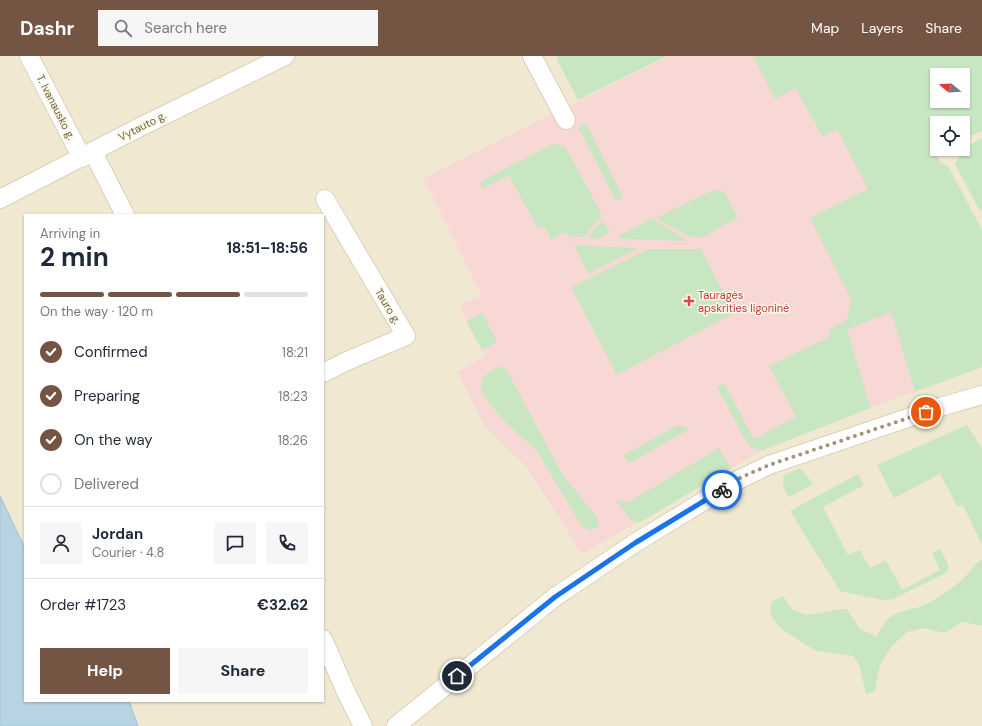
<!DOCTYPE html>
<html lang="en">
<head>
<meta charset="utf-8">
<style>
  :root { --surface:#fff; --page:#f6f6f7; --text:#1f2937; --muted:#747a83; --line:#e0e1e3; --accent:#745442 }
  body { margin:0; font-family:"DM Sans",sans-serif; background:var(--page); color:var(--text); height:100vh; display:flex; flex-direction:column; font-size:15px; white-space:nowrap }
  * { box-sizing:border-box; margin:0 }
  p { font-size:13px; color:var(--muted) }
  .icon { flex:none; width:22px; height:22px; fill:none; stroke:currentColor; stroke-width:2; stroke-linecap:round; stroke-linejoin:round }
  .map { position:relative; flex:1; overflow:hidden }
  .side { position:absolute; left:24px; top:158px; width:300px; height:488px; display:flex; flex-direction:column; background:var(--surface); border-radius:0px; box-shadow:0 1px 3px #0004 }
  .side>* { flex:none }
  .needle { width:26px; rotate:288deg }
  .controls { position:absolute; left:930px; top:12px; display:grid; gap:8px }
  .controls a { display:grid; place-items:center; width:40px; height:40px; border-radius:0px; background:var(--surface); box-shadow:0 1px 3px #0004; font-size:20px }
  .pin { position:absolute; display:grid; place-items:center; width:34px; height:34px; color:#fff; margin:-17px; border:2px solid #fff; border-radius:50%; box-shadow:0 1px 4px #0007 }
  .courier { position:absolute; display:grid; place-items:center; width:40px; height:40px; margin:-20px; border:3px solid #1a73e8; border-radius:50%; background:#fff; color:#222; box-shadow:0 1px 5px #0007 }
  .overview em { font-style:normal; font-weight:700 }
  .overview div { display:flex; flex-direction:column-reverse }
  .overview { display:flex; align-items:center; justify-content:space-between; height:68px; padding:0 16px }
  h1 { font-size:26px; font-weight:700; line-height:30px }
  .bar { display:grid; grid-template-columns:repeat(4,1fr); gap:6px 4px; align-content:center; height:48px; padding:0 16px }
  .bar i { height:5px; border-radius:3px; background:var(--line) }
  .bar .selected { background:var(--accent) }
  .bar p { grid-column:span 4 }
  .line { display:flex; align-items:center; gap:10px; padding:0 16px; border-top:1px solid var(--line) }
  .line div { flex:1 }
  .round { display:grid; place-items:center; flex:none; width:42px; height:42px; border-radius:0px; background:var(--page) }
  ol { padding:0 16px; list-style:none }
  li { display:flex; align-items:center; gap:12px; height:44px }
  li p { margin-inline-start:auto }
  li .icon { padding:4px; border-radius:50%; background:var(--accent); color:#fff; stroke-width:4 }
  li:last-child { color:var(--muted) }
  li i { width:22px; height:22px; border:2px solid var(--line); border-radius:50% }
  .primary-button { display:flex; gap:8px; margin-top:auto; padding:8px 16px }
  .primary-button a { flex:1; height:46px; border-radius:0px; background:var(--accent); color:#fff; font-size:16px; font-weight:700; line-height:46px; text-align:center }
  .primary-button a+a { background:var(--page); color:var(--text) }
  header { display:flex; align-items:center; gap:24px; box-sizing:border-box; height:56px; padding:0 20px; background:var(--accent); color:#fff }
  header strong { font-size:19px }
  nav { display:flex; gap:22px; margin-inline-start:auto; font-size:14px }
  .search { width:280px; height:36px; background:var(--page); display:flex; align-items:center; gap:10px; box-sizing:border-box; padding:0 14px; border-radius:0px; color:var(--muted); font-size:15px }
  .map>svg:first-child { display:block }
  .residential { fill:#f1e8d1; fill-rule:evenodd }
  .medical { fill:#f7d8d5 }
  .green { fill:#c9e6c2; fill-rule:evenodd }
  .water { fill:#b8d4e2; stroke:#9fc1d3 }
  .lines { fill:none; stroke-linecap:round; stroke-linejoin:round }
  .minor-casing { stroke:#dad1bc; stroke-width:20 }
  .minor { stroke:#fff; stroke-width:18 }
  .done { stroke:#a0947f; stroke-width:4; stroke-dasharray:0 7.2 }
  .route { stroke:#1a73e8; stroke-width:5 }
  .health-dot { fill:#e0444e; stroke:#fdf9e7; stroke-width:1.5 }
  .labels { text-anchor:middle; stroke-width:3; stroke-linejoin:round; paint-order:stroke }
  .street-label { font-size:11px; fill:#6f5f4a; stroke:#fdf9e7 }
  .health-label { font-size:11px; fill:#be3a42; stroke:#fdf9e7; text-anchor:start }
</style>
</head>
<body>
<header>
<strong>Dashr</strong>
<div class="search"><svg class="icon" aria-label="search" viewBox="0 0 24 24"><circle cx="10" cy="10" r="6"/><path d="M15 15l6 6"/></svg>Search here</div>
<nav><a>Map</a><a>Layers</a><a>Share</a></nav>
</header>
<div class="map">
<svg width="982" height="670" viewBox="0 0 982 670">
  <rect width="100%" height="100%" fill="#faf5e2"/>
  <!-- residential -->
  <path class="residential" d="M0 0H982V670H138L129 645H323V159H25V492L0 440ZM937 19H963V45H937ZM937 67H963V93H937Z"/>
  <!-- medical -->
  <polygon class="medical" points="669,0 753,0 775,42 796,31 821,81 837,73 895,182 924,332 862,355 763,394 582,498 526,410 486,372 457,316 485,300 466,265 460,249 482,240 423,123"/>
  <!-- green -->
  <g class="green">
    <polygon points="559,0 667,0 578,44 556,2"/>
    <path d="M753 0H982V75L963 84V67H937V93H938L937 100 941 107 948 110 982 174V311L915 336 891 256 847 274 871 352 763 394 754 393 747 387 717 331 724 327 754 383 796 361 769 310 828 282 830 280 828 274 847 264 851 243 810 162 868 133 837 73 822 81 796 32 775 43ZM937 19H963V45H937Z"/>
    <polygon points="586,67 623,141 616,145 578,71"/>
    <polygon points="982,82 982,154 980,155 955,108 959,101 959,94"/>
    <polygon points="552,88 565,90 602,159 584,181 569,180 566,176 551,184 544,170 538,173 509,119 482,133 481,129 483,124"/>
    <polygon points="713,134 724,135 738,162 701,182 688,180 656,162"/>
    <polygon points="652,162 687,185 620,183 618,180"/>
    <polygon points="603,164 610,176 598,183 588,181"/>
    <polygon points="574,189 639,192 588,218"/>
    <polygon points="649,193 701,193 734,257 617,319 571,231"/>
    <polygon points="483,257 497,287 482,294 466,265"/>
    <path d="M500 310 505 313 509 318 562 418 595 458 598 465V470C591 475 587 475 581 469L537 395 502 363 487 344 481 333 482 322 490 315Z"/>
    <polygon points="678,369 690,373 629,407 624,399"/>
    <polygon points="967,369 982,393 982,489 963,449 958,451 940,418 894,442 877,409"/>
    <polygon points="719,392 731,412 639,467 630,463 616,444 629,446"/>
    <polygon points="801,412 813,428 789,441 783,431 784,419"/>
    <polygon points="858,418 864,429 823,451 848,499 860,494 870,512 886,504 902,534 940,514 932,497 940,493 948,508 948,513 944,518 893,543 883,544 840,535 790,455"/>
    <path d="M982 503V570L962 566 945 577 924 572 907 576 892 590 880 608 875 635 866 638 859 609 853 600 816 595 786 576 774 565 770 557 771 546 783 540 793 554 807 559 842 553H847L859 572 877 581C891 548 906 560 930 546 941 540 954 531 963 523 970 516 974 508 982 503Z"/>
  </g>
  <!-- water -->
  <polygon class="water" points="0,440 25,492 25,645 129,645 138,670 0,670"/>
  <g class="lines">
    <!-- minor casing -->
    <g class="minor-casing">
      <g id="minor">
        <polyline points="29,0 82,102"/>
        <polyline points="532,0 566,64"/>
        <polyline points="93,96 125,159"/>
        <polyline points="0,143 142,70 285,0"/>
        <polyline points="323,317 347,305 406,280 325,143"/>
        <polyline points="323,583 346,636 363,670"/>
        <polyline points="396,670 555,541 635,487 740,423 769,409 940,351 982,339"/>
      </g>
    </g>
    <!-- minor -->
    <use href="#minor" class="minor"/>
  </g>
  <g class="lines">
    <!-- done -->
    <polyline class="done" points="722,434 740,422 769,409 926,356"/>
    <!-- route -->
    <polyline class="route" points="457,620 555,541 635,487 722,434"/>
  </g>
  <!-- markers -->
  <path class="health-dot" d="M687 239h4v4h4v4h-4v4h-4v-4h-4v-4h4z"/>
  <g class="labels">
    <!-- street labels -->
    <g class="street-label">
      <text transform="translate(56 51) rotate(63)" y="4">T. Ivanausko g.</text>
      <text transform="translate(142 70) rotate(-27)" y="4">Vytauto g.</text>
      <text transform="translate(388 250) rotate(59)" y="4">Tauro g.</text>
    </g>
    <!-- health labels -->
    <g class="health-label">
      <text x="698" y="243">Tauragės<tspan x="698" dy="13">apskrities ligoninė</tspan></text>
    </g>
  </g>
</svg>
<div class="controls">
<a><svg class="needle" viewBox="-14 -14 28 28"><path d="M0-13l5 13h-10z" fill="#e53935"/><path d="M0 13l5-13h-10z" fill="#747a83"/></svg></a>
<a><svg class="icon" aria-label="locate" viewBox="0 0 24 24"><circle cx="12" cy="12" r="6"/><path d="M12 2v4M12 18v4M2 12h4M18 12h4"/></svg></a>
</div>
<div class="pin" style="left:926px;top:356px;background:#ea580c"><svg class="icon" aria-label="bag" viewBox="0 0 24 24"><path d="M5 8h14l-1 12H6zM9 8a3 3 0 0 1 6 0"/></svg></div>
<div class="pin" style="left:457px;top:620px;background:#1f2937"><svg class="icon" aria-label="home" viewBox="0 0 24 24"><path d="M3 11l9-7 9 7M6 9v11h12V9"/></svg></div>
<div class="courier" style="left:722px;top:434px"><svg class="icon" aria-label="bike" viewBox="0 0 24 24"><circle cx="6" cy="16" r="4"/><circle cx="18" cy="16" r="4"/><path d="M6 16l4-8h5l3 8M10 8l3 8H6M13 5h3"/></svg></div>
<section class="side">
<div class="overview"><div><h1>2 min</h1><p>Arriving in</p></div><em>18:51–18:56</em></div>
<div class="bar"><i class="selected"></i><i class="selected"></i><i class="selected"></i><i></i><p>On the way · 120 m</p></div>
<ol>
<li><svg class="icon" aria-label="check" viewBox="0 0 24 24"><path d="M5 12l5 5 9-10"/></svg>Confirmed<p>18:21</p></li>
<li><svg class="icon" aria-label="check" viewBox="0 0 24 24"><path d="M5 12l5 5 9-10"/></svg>Preparing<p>18:23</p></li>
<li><svg class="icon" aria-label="check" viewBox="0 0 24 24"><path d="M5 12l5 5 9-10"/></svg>On the way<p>18:26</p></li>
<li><i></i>Delivered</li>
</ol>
<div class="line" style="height:72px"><a class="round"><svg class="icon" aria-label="person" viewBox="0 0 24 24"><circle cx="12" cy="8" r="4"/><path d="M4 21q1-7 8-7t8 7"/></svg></a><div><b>Jordan</b><p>Courier · 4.8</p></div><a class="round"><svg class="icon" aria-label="chat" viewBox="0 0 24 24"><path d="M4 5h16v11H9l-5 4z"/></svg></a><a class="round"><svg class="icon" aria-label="phone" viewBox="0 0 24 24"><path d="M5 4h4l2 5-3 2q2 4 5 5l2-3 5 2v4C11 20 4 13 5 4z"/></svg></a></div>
<div class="line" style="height:52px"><div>Order #1723</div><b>€32.62</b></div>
<div class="primary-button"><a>Help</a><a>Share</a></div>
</section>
</div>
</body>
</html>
